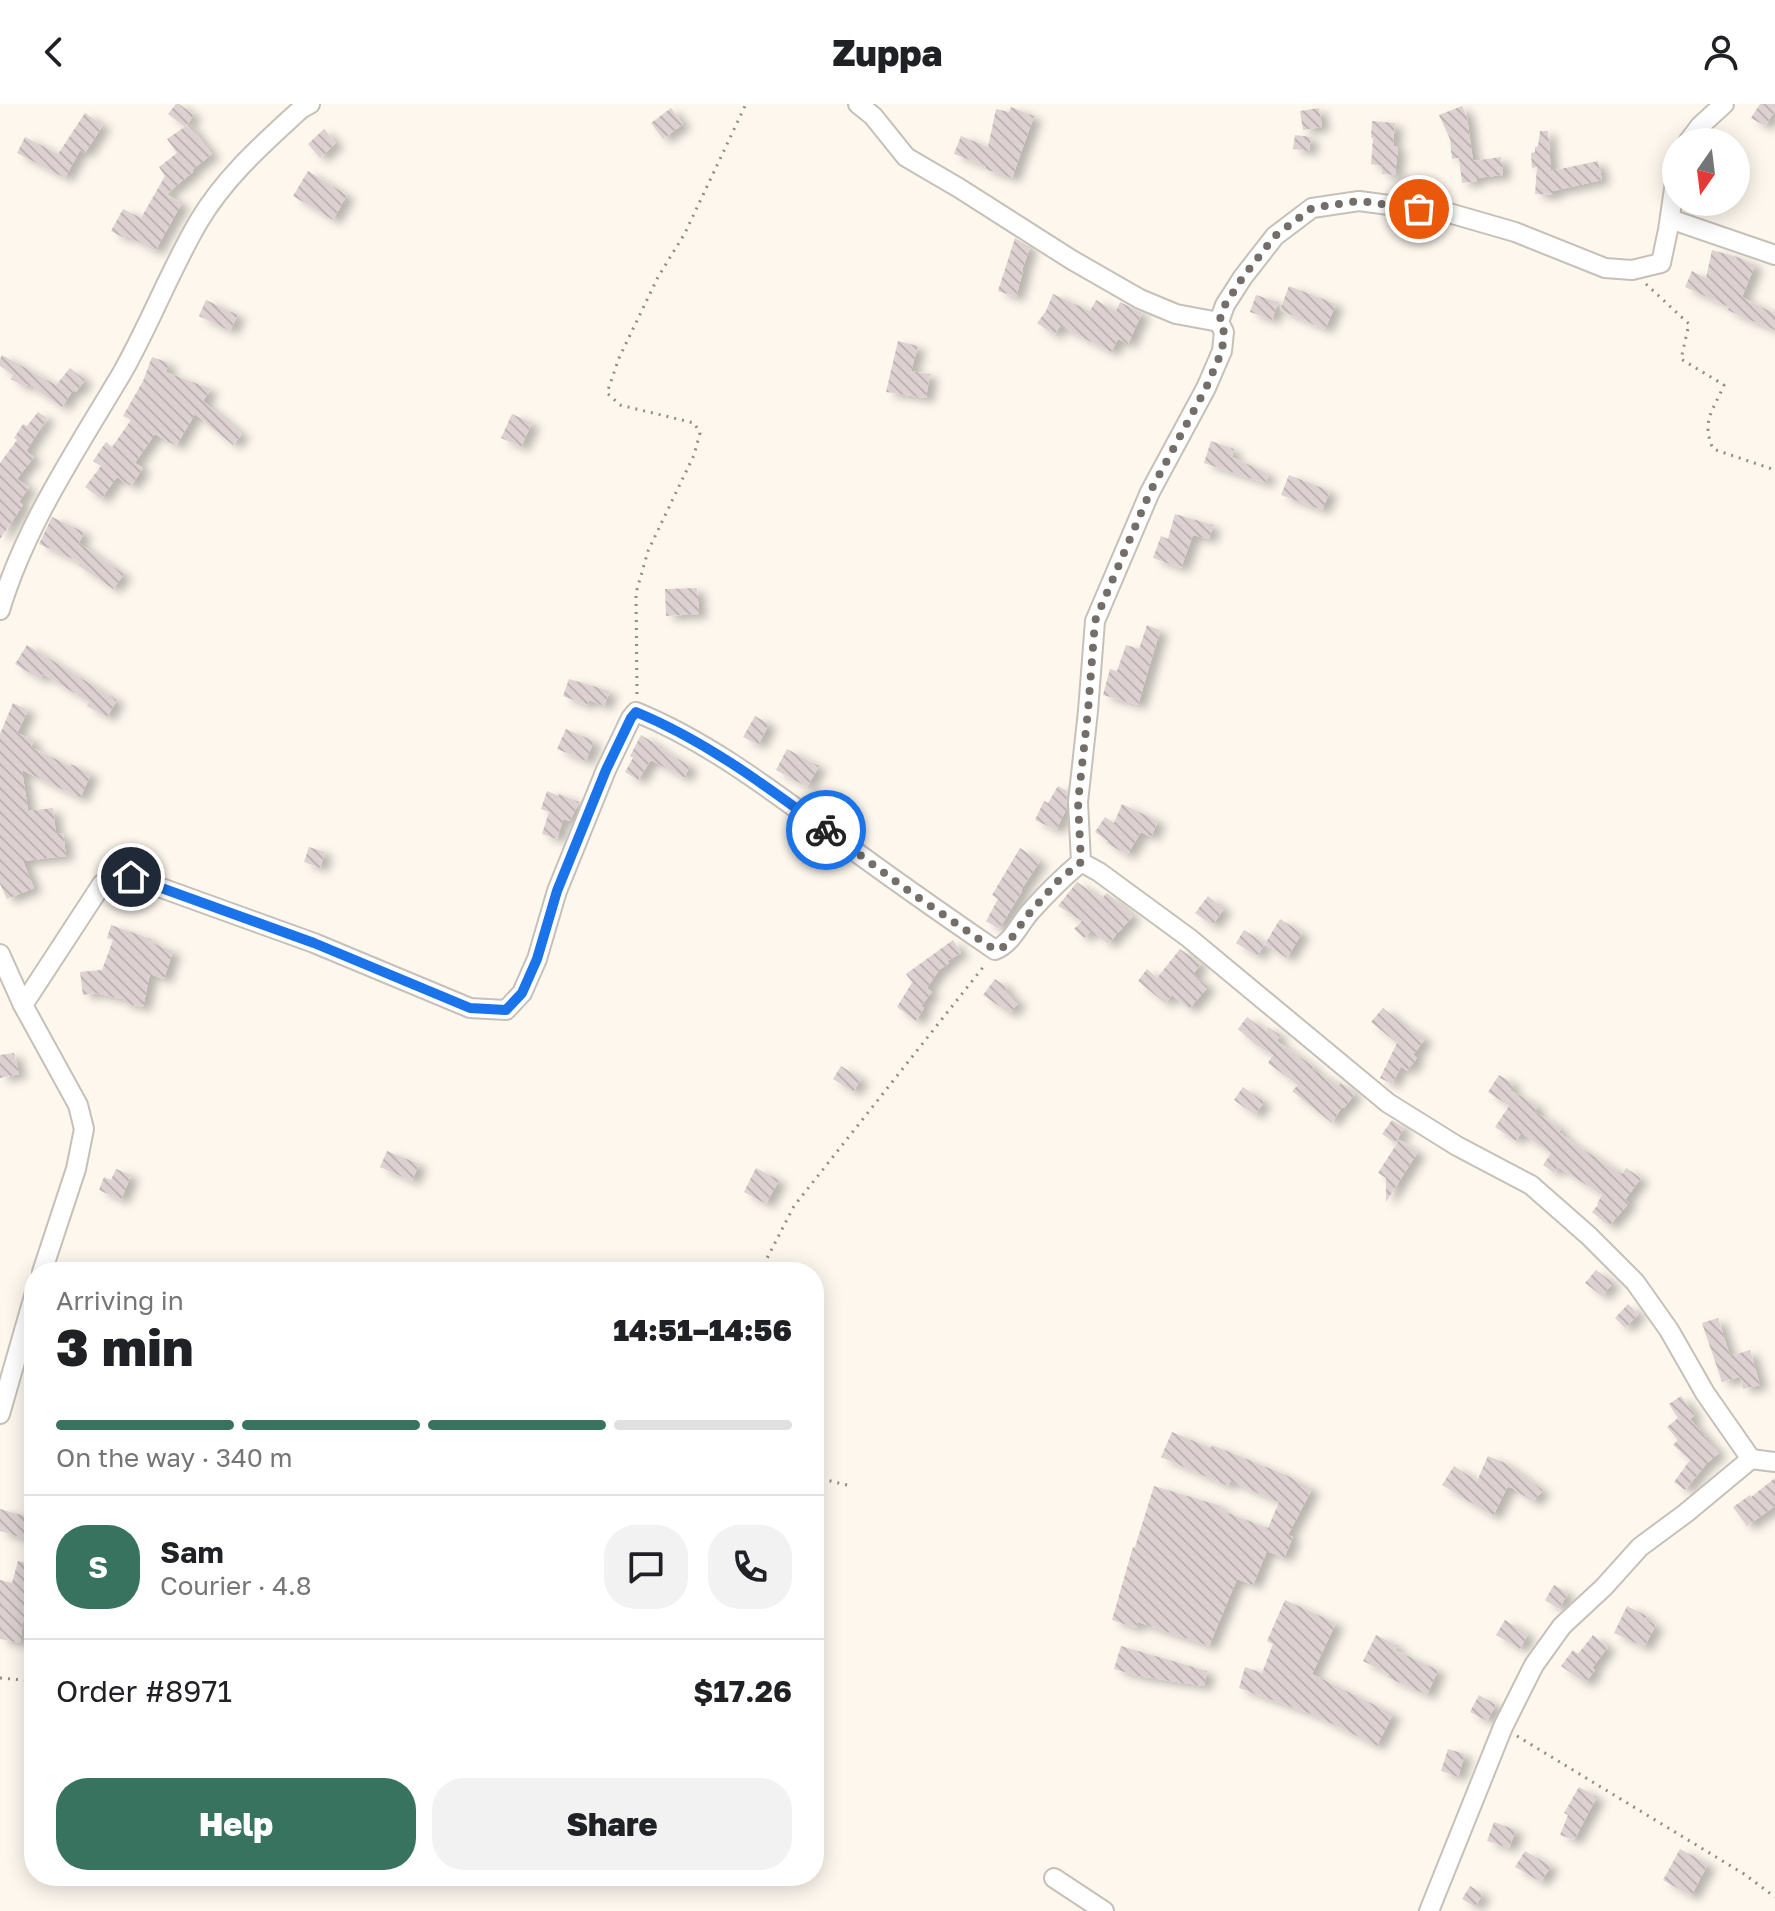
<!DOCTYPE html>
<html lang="en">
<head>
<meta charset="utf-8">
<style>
  :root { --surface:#fff; --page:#f2f2f2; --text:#202124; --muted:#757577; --line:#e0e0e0; --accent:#37735e }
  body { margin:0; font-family:"Golos Text",sans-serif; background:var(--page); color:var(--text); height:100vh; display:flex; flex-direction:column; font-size:30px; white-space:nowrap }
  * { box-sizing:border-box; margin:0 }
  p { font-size:26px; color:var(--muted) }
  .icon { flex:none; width:44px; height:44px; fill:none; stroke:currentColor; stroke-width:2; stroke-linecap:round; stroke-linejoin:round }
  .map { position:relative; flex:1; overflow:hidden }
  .side { position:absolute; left:24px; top:1158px; width:800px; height:624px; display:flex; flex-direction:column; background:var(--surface); border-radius:32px; box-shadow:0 4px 20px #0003 }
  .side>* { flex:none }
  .needle { width:52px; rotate:194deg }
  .fabs { position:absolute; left:1662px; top:24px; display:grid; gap:16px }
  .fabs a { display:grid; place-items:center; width:88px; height:88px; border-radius:50%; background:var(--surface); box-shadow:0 4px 20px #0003; font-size:40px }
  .pin { position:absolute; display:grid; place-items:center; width:68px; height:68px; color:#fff; margin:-34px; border:4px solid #fff; border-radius:50%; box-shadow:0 2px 8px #0007 }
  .courier { position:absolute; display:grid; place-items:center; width:80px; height:80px; margin:-40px; border:6px solid #1a73e8; border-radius:50%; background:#fff; color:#222; box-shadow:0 2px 10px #0007 }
  .overview em { font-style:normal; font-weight:800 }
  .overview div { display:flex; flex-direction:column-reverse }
  .overview { display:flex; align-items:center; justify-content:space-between; height:136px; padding:0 32px }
  h1 { font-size:52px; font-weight:800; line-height:60px }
  .bar { display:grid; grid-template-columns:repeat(4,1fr); gap:12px 8px; align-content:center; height:96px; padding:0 32px }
  .bar i { height:10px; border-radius:6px; background:var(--line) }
  .bar .on { background:var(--accent) }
  .bar p { grid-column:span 4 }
  .line { display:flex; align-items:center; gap:20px; padding:0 32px; border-top:2px solid var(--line) }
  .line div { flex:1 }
  .round { display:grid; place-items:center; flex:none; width:84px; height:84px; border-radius:32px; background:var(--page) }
  .cta { display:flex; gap:16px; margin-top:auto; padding:16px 32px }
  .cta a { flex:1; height:92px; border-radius:32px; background:var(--accent); color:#fff; font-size:32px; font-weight:800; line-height:92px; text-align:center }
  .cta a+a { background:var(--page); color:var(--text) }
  header { display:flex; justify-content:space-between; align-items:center; height:104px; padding:0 32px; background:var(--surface); font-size:36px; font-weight:800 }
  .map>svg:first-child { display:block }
  .building { fill:url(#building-back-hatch); filter:url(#shadow) }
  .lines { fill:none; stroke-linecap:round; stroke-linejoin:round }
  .minor-casing { stroke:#c6c0b8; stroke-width:22 }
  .path { stroke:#918c86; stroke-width:3; stroke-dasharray:2 6; stroke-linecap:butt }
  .minor { stroke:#fff; stroke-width:18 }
  .done { stroke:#736e69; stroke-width:8; stroke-dasharray:0 14.4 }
  .route { stroke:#1a73e8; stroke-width:10 }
</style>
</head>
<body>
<header><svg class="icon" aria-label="back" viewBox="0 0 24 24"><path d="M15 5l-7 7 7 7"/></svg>Zuppa<svg class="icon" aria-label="person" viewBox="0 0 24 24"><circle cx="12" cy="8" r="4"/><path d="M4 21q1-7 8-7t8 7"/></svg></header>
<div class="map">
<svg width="1775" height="1807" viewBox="0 0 1775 1807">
  <defs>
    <pattern id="building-back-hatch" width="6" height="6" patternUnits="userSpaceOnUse" patternTransform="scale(2)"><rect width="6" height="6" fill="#ddd2d1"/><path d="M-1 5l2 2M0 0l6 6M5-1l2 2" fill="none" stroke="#beb4b3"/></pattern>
    <filter id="shadow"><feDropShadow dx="8" dy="4.5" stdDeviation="4" flood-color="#0004"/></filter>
  </defs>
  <rect width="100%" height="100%" fill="#fdf7ee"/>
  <!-- building -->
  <g class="building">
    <polygon points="176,0 179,0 194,11 185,23 168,10"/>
    <polygon points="1760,0 1775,0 1775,6 1765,22 1751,14"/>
    <polygon points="1462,2 1467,13 1473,57 1501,53 1503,71 1476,74 1477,77 1462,79 1459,54 1452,55 1450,35 1439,11"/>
    <polygon points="1011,3 1034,12 1012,74 985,65 986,62 954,50 961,32 988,43 996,5 1009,8"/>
    <polygon points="671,4 683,20 663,35 651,19"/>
    <polygon points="1319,4 1322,23 1303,26 1300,7"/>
    <polygon points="85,9 103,21 85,49 80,46 65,74 17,49 25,33 58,50"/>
    <polygon points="1372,17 1395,19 1393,42 1398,43 1395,71 1382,70 1382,62 1371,60 1373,34 1371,34"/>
    <polygon points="189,20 212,50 192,66 193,68 166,90 182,99 155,147 126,131 124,134 111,127 123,105 141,114 165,72 159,63 177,49 167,35"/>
    <polygon points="324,25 336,39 320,54 308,40"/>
    <polygon points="1540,27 1548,27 1551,67 1598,57 1602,76 1553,87 1553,91 1535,90 1537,63 1532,64 1531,49 1535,48 1535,43 1538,42"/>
    <polygon points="1295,31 1311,33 1309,47 1293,45"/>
    <polygon points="308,67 347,91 333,116 293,92"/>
    <polygon points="1015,134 1030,143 1022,166 1023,167 1016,193 998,187"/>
    <polygon points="1712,146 1737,153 1755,161 1742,193 1775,210 1775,226 1740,212 1728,206 1729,203 1685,183 1692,167 1706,174"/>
    <polygon points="1289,182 1336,200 1325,225 1280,206"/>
    <polygon points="1053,190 1090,207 1096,196 1116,207 1120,198 1142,209 1128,240 1118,235 1111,248 1060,222 1054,231 1037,219 1046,207"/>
    <polygon points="1256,191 1278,198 1272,216 1250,208"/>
    <polygon points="206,196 238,211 230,227 199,212"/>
    <polygon points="898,237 918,242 911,267 930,270 926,294 886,288"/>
    <polygon points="2,251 56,281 70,264 85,276 76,288 73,286 62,303 27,280 25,283 11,275 13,271 0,262 0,255"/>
    <polygon points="152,253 169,259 166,268 211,285 203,297 242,330 233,341 195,310 176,342 155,330 135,359 143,364 131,382 117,373 101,395 85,383 101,362 93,357 106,338 112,343 131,316 123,312 143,277"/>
    <polygon points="38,308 47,314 26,347 34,353 17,375 29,383 19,398 23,401 0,435 0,359 17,336 14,334 23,320 27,322"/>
    <polygon points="512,310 532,319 521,343 501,334"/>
    <polygon points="1211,337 1234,345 1232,353 1269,370 1265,379 1204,359"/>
    <polygon points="1289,371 1330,387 1322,406 1281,391"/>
    <polygon points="1175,410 1213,421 1209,435 1193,431 1181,464 1153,454 1161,432 1168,435"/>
    <polygon points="52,413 84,428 79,439 124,470 113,485 78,461 80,458 39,440"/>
    <polygon points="697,484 699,510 666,512 665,485"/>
    <polygon points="1147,521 1160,526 1138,601 1103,591 1110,565 1117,567 1126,541 1139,545"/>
    <polygon points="27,541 117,596 107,613 87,602 89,598 43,570 40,575 15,560"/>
    <polygon points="569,575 610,587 604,602 589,596 587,601 563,592"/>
    <polygon points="13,599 28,606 17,629 34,636 31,643 70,662 71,660 91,670 80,694 22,666 28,707 53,704 56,730 63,729 66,752 23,757 34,784 7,795 0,780 0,630"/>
    <polygon points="755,612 769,620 758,641 743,633"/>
    <polygon points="566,625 594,637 586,657 557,645"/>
    <polygon points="641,631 659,642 658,643 690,662 684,674 651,656 638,676 625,668 633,654 630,652"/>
    <polygon points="787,645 819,662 807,683 776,666"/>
    <polygon points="1058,682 1067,687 1066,706 1056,726 1035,716 1044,697 1048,699"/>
    <polygon points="547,687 559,692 559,690 579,698 570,717 563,715 557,735 542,730 549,708 541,705"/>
    <polygon points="1122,700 1158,717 1151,733 1141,728 1127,751 1107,739 1108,737 1095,728 1105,713 1114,719"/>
    <polygon points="309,743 325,748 320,764 304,758"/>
    <polygon points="1020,744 1040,757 1021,786 1022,787 999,825 986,817 998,795 992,791"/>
    <polygon points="1077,778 1101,795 1107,789 1133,812 1108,840 1092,826 1084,834 1074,825 1082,817 1058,802"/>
    <polygon points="1208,792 1224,805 1212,821 1195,809"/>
    <polygon points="1280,815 1302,829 1287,854 1265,840"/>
    <polygon points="111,821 151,835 150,838 173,847 164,875 150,870 143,903 123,899 123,895 95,889 83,891 80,868 102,866 113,836 107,834"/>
    <polygon points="1244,826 1265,840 1257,852 1236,839"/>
    <polygon points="953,836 961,849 947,857 949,859 939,866 927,884 932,888 921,902 924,904 916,917 897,903 913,877 912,878 906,870"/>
    <polygon points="1180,845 1201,860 1193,870 1208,883 1189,905 1172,891 1165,899 1138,877 1147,865 1157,874"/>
    <polygon points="995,875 1007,883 1005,886 1019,899 1009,909 983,891"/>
    <polygon points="1383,904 1409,926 1410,924 1425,935 1413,951 1417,954 1407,967 1401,962 1392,980 1380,974 1397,939 1371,918"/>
    <polygon points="1247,913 1265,927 1268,923 1280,931 1277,937 1314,963 1312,965 1339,981 1341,979 1355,990 1344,1004 1342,1003 1332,1019 1292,987 1298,981 1268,959 1273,951 1256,941 1238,925"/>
    <polygon points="14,949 19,970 0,974 0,951"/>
    <polygon points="841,962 861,975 853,988 833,975"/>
    <polygon points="1499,971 1514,980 1510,986 1538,1002 1535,1008 1561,1024 1559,1028 1573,1039 1622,1070 1626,1064 1641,1074 1625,1096 1629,1099 1609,1122 1592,1108 1598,1101 1597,1100 1602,1091 1558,1063 1554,1069 1543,1061 1551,1049 1521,1029 1516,1037 1495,1023 1509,1002 1488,988"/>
    <polygon points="1243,983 1264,998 1255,1011 1234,996"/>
    <polygon points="1392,1016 1404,1024 1395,1039 1382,1030"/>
    <polygon points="1399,1036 1418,1048 1386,1098 1386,1074 1378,1069"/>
    <polygon points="387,1047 419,1060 412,1077 380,1063"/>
    <polygon points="756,1064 779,1076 766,1100 744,1088"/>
    <polygon points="116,1065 131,1071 121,1096 99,1086 104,1073 111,1076"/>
    <polygon points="1596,1166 1613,1179 1602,1192 1585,1179"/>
    <polygon points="1628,1200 1639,1210 1625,1224 1615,1214"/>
    <polygon points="1718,1214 1730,1252 1750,1246 1760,1281 1743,1285 1740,1273 1722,1278 1702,1219"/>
    <polygon points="1681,1292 1695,1311 1690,1315 1719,1349 1706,1360 1685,1386 1674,1378 1690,1356 1673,1341 1678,1336 1667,1323 1678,1314 1669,1300"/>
    <polygon points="1172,1328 1211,1344 1212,1341 1239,1352 1286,1371 1312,1385 1288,1431 1293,1433 1284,1454 1267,1447 1253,1481 1237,1475 1209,1542 1138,1518 1136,1524 1112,1516 1133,1443 1135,1443 1154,1382 1221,1402 1220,1406 1268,1424 1279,1398 1230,1377 1228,1382 1161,1353"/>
    <polygon points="1488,1352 1505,1359 1543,1386 1533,1398 1511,1383 1510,1384 1508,1382 1493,1412 1442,1381 1454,1362 1477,1377"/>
    <polygon points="1775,1374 1775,1402 1747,1422 1733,1403 1750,1391 1751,1393"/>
    <polygon points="0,1405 32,1414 26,1435 0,1427"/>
    <polygon points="18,1457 34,1461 34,1479 32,1478 24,1512 20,1539 0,1535 0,1476 12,1479"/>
    <polygon points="1554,1481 1568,1489 1559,1505 1545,1496"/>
    <polygon points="1285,1496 1336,1519 1312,1570 1393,1610 1377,1642 1314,1611 1239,1584 1245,1563 1262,1569 1273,1540 1267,1537"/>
    <polygon points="1627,1502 1647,1512 1645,1515 1656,1521 1644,1543 1614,1529"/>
    <polygon points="1505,1516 1528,1530 1520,1545 1496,1531"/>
    <polygon points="1376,1531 1398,1542 1395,1546 1438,1566 1427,1591 1387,1573 1389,1570 1363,1557"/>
    <polygon points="1593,1531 1608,1543 1592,1564 1595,1566 1585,1579 1561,1562 1573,1546 1578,1550"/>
    <polygon points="1121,1542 1207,1567 1204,1582 1138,1572 1114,1565"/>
    <polygon points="1479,1591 1496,1601 1487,1617 1470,1608"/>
    <polygon points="1448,1645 1465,1650 1458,1673 1441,1667"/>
    <polygon points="1579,1683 1597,1693 1574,1736 1560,1731 1568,1711 1564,1709"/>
    <polygon points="1494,1718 1516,1726 1509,1744 1487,1737"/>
    <polygon points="1680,1745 1708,1760 1691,1792 1663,1776"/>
    <polygon points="1525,1747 1551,1762 1541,1778 1515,1763"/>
    <polygon points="1470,1782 1483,1790 1475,1803 1462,1795"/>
  </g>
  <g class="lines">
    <!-- minor casing -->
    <g class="minor-casing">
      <g id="minor">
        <polyline points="858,0 873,12 906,53 959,84 1072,156 1140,195 1176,210 1219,218 1225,201 1243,173 1275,132 1312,104 1359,97 1449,109 1515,128 1605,164 1632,166 1661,159 1668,126 1676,71"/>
        <polyline points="1688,38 1700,22 1724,0"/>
        <polyline points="1670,115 1775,151"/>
        <polyline points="1219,218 1224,228 1222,247 1206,284 1150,388 1095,517 1088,607 1078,698 1081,758 1099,768 1189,834 1388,999 1457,1042 1531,1081 1589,1132 1635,1178 1669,1226 1705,1289 1751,1355"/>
        <path d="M0 506C25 422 77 345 122 269 150 220 170 166 199 117 225 73 263 40 301 5L310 0"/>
        <polyline points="0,850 23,901 78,1001 84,1025 76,1065 42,1168"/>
        <path d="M23 901 102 780 116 772 131 773 314 839 470 904 506 906 522 889 537 855 557 787 606 666 631 614 636 608C709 638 771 686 834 732 887 771 941 809 995 846 1012 839 1018 822 1030 808 1046 790 1062 774 1081 758"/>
        <polyline points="0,1310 34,1192"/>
        <polyline points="1054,1774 1104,1807"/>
        <polyline points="1429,1807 1503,1623 1534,1561 1562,1522 1604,1483 1640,1443 1686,1409 1751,1355 1775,1358"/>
      </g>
    </g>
    <!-- path -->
    <g class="path">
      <path d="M1646 180 1689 220 1681 255 1724 281C1713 307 1701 317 1713 345L1775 366"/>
      <polyline points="637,590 636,489 648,447 694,351 700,329 694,319 620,301 607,289 619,254 658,173 685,129 746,0"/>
      <polyline points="760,1168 794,1102 984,862"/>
      <polyline points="814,1373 851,1382"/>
      <polyline points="0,1574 34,1577"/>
      <polyline points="1517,1632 1744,1770 1775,1793"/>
    </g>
    <!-- minor -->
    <use href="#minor" class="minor"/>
  </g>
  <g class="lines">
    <!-- done -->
    <polyline class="done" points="826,726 913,790 995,846 1006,842 1027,812 1058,777 1081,758 1078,698 1088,607 1095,517 1150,388 1206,284 1222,247 1224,228 1219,218 1225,201 1243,173 1275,132 1312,104 1359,97 1419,105"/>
    <!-- route -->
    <path class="route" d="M131 773 314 839 470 904 506 906 522 889 537 855 557 787 606 666 631 614 636 608C706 637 766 682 826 726"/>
  </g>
</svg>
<div class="fabs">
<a><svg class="needle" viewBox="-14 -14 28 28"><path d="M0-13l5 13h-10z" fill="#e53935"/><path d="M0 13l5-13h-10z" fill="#757577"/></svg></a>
</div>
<div class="pin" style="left:1419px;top:105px;background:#ea580c"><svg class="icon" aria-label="bag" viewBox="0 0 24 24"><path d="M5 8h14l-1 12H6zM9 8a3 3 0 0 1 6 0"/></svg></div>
<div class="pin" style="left:131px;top:773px;background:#1f2937"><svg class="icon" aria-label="home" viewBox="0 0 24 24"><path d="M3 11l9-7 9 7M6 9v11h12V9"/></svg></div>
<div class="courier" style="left:826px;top:726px"><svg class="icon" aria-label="bike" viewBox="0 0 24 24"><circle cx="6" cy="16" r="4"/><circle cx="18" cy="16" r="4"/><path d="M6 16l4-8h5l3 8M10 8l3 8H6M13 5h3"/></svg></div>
<section class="side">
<div class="overview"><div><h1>3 min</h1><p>Arriving in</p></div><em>14:51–14:56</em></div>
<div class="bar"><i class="on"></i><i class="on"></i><i class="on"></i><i></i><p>On the way · 340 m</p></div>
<div class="line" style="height:144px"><b class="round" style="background:var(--accent);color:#fff">S</b><div><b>Sam</b><p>Courier · 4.8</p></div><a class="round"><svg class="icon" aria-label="chat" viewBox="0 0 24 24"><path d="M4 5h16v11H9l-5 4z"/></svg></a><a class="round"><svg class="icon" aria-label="phone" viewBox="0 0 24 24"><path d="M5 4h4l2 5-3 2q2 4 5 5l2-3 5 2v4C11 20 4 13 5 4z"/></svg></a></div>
<div class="line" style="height:104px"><div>Order #8971</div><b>$17.26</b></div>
<div class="cta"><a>Help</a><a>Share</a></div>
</section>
</div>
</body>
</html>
